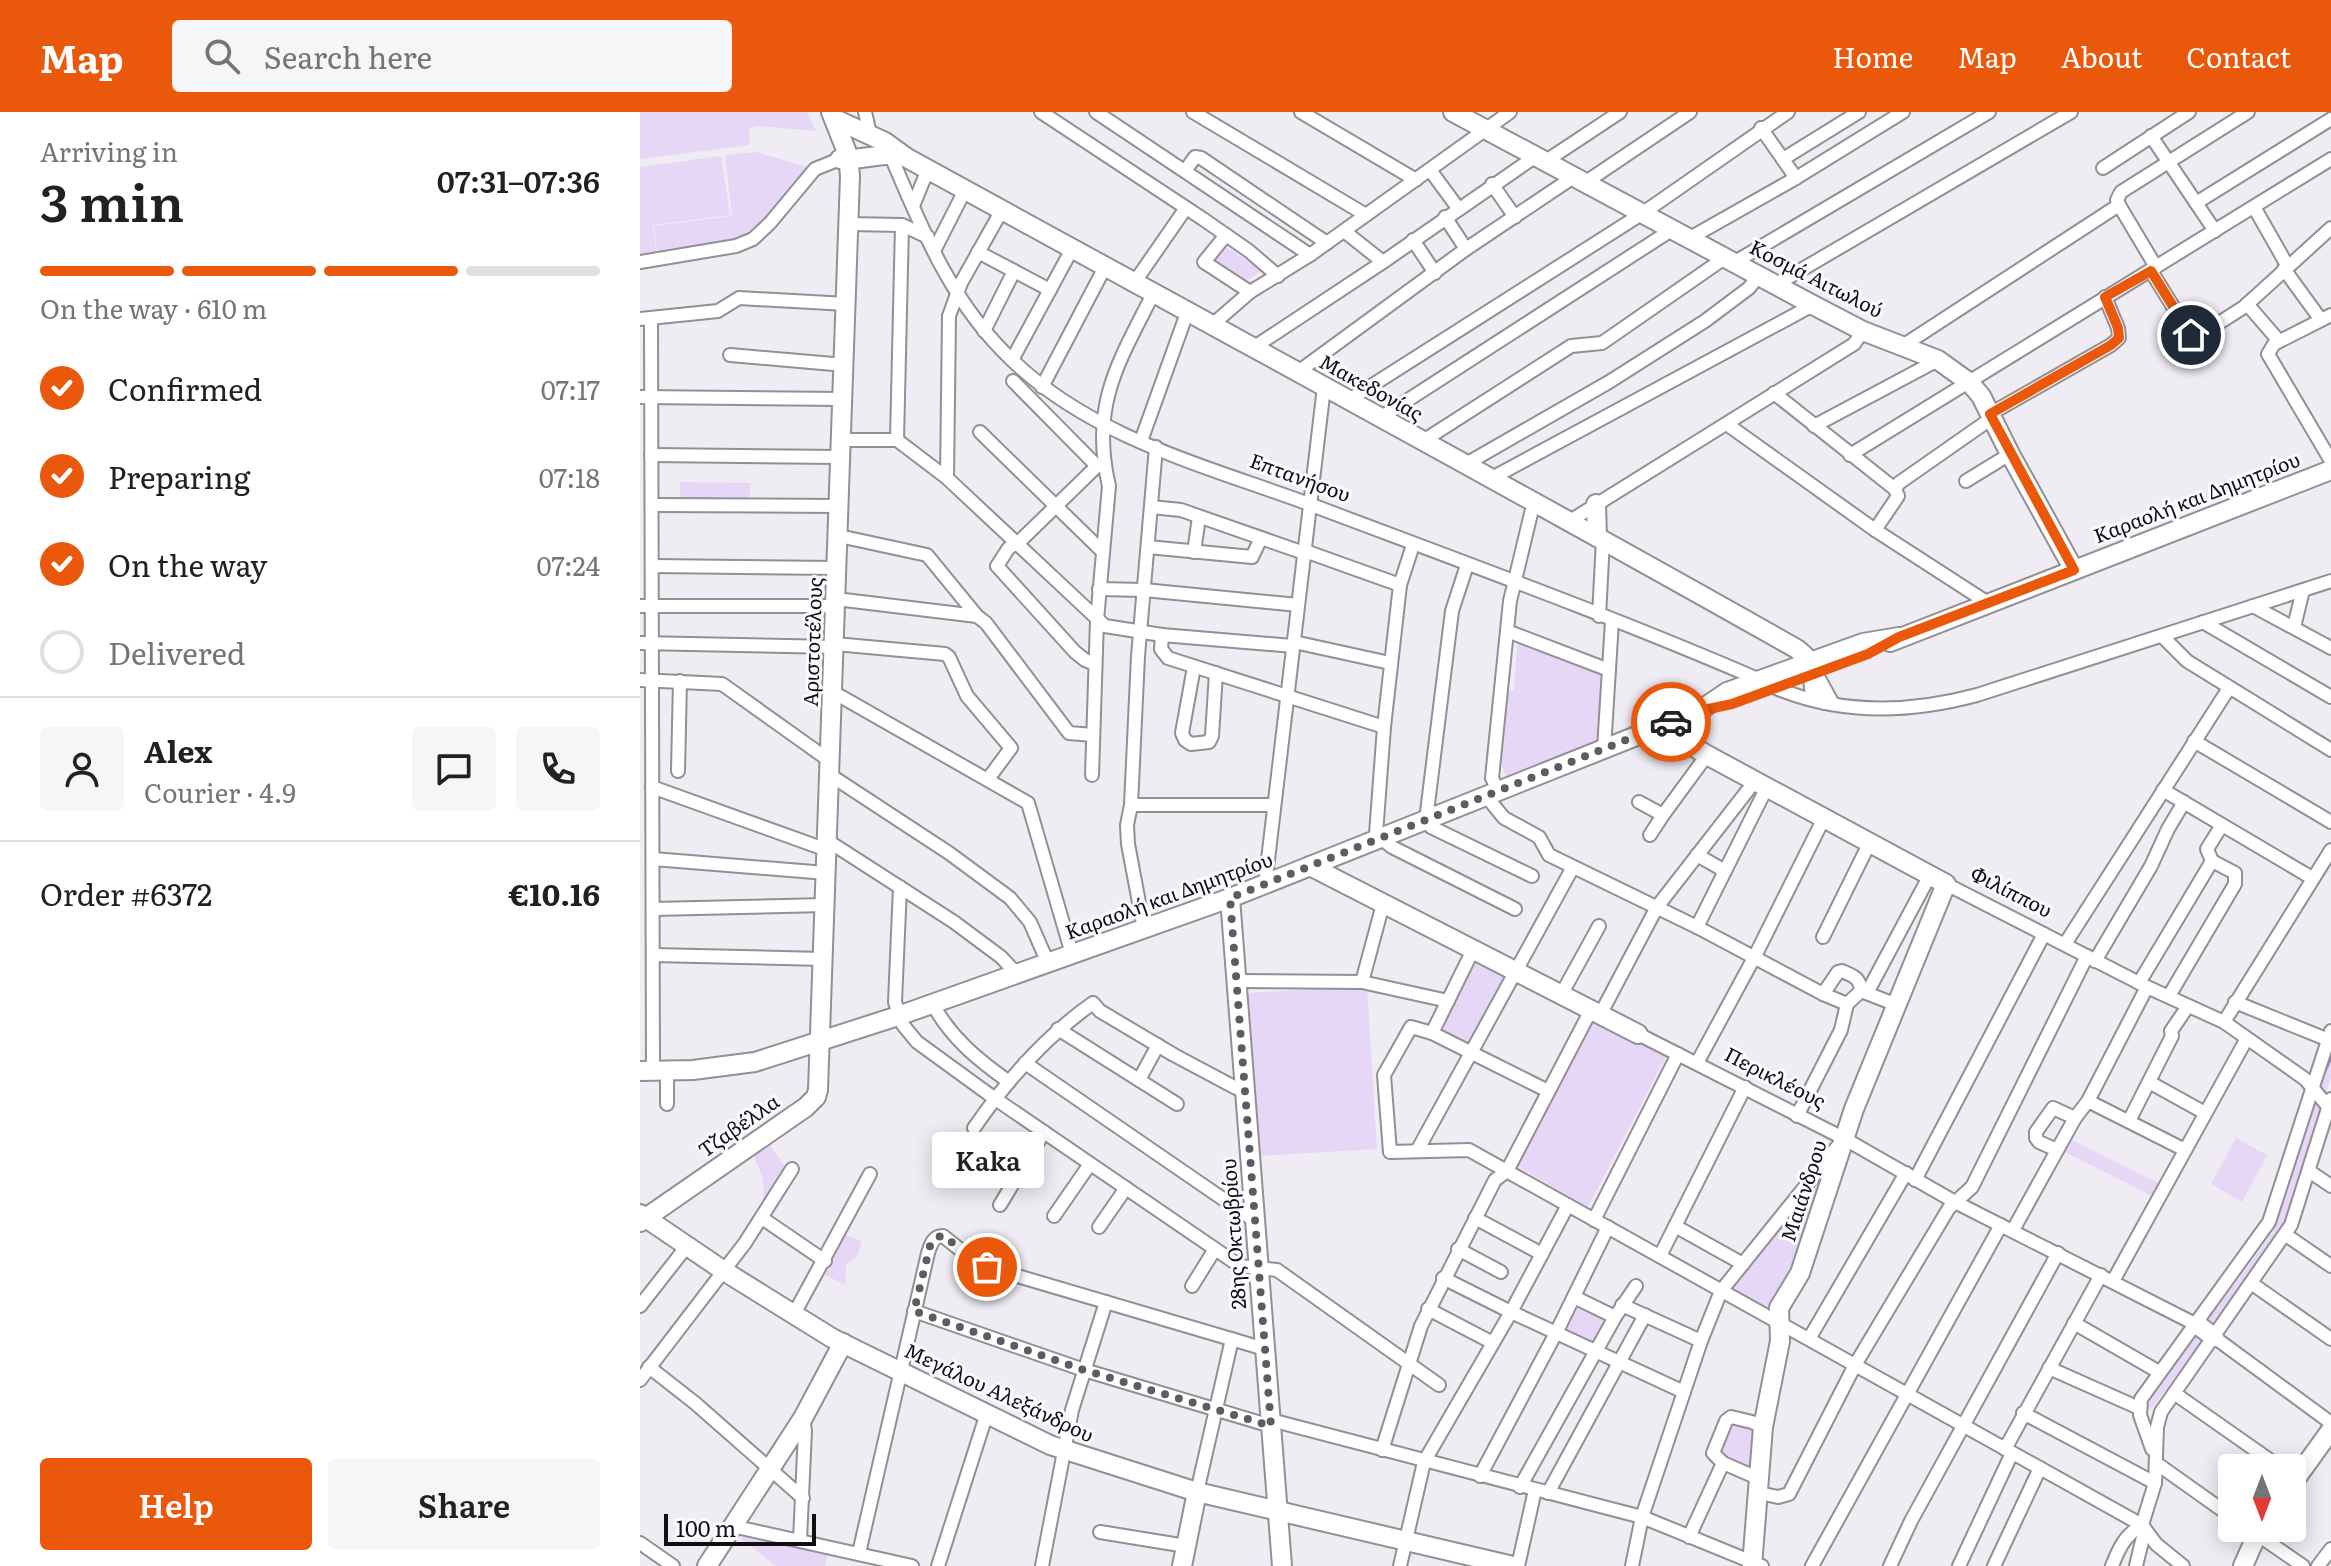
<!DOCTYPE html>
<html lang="en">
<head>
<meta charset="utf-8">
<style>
  :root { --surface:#fff; --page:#f6f6f6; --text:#202124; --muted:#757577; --line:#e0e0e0; --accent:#ea580c }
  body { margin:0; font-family:Literata,serif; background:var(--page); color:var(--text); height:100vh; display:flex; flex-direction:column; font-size:30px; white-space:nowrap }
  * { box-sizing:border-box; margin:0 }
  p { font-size:26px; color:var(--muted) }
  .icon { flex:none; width:44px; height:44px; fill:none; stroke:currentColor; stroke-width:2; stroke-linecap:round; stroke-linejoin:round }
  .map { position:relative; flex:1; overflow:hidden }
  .side { display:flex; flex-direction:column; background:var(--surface); width:640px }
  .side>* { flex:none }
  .needle { width:52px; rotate:180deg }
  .tools { position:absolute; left:1578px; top:1342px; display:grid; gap:16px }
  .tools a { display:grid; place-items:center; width:88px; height:88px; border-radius:8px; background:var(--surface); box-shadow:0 4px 20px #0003; font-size:40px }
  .scale { position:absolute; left:24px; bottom:20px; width:152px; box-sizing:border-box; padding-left:8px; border:4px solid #100f12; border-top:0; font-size:22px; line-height:28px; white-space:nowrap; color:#100f12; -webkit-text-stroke:6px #fcfafe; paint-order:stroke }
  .pin { position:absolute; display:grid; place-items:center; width:68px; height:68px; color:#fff; margin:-34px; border:4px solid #fff; border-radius:50%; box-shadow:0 2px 8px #0007 }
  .courier { position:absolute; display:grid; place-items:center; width:80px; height:80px; margin:-40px; border:6px solid #ea580c; border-radius:50%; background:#fff; color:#222; box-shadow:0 2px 10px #0007 }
  .bubble { position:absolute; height:56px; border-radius:8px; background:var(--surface); box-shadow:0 4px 20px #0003; font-size:26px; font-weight:600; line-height:56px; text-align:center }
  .head em { font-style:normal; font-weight:600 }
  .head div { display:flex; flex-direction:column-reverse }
  .head { display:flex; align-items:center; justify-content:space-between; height:136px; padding:0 40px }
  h1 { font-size:52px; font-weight:600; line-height:60px }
  .bar { display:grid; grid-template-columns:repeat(4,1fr); gap:12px 8px; align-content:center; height:96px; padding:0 40px }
  .bar i { height:10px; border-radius:6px; background:var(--line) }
  .bar .active { background:var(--accent) }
  .bar p { grid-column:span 4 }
  .line { display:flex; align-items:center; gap:20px; padding:0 40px; border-top:2px solid var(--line) }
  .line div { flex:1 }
  .round { display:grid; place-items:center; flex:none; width:84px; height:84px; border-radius:8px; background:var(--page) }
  ol { padding:0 40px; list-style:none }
  li { display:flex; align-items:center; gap:24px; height:88px }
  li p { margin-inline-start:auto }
  li .icon { padding:8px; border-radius:50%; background:var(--accent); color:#fff; stroke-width:4 }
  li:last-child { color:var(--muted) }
  li i { width:44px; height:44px; border:4px solid var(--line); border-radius:50% }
  .primary-button { display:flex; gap:16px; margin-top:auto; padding:16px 40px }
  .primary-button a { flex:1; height:92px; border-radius:8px; background:var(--accent); color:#fff; font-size:32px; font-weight:600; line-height:92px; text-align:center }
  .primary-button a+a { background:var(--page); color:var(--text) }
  header { display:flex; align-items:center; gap:48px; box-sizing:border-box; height:112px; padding:0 40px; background:var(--accent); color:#fff }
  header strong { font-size:38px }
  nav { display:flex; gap:44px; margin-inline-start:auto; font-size:28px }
  .search { width:560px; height:72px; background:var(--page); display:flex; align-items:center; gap:20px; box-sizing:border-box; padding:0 28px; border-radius:8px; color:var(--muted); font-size:30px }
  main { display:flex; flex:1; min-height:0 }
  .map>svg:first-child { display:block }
  .green { fill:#e7d7f7 }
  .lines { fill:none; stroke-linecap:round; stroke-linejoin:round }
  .stream { stroke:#ab7fd0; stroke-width:3 }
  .street-casing { stroke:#928f95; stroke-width:16 }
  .secondary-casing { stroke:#928f95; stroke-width:22 }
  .street { stroke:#fff; stroke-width:12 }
  .secondary { stroke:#fff; stroke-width:18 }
  .done { stroke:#5e5c61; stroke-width:8; stroke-dasharray:0 14.4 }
  .route { stroke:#ea580c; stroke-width:10 }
  .labels { text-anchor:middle; stroke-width:6; stroke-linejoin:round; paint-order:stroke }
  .street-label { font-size:20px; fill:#100f12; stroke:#fcfafe }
</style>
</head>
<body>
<header>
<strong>Map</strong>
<div class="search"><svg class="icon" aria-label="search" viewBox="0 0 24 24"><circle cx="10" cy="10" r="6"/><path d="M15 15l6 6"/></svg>Search here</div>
<nav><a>Home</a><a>Map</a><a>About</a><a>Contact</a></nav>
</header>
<main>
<section class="side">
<div class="head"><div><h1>3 min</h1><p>Arriving in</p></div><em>07:31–07:36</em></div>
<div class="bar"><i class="active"></i><i class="active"></i><i class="active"></i><i></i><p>On the way · 610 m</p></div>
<ol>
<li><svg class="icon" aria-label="check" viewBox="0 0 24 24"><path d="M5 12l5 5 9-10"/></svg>Confirmed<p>07:17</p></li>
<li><svg class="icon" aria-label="check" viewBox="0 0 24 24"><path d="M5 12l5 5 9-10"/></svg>Preparing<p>07:18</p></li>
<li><svg class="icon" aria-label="check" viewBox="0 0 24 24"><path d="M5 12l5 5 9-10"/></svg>On the way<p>07:24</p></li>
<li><i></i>Delivered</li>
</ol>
<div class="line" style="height:144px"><a class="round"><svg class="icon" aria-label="person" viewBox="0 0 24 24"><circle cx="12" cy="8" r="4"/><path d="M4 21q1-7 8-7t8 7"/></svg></a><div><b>Alex</b><p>Courier · 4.9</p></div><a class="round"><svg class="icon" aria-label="chat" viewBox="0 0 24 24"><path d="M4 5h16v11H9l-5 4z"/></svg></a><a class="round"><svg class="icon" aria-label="phone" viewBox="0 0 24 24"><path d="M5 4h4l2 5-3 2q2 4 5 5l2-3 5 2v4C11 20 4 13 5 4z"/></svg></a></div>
<div class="line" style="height:104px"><div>Order #6372</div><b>€10.16</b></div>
<div class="primary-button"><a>Help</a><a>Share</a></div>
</section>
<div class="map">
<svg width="1691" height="1454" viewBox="0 0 1691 1454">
  <rect width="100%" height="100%" fill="#efecf3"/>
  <!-- green -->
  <g class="green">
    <polygon points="0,0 167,0 176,19 120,14 109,16 110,33 0,47"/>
    <polygon points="116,40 175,57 113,127 18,147 14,114 92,104 85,43"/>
    <polygon points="81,44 90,103 13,113 17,146 0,149 0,55"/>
    <polygon points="584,134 623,158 605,170 571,149"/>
    <polygon points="40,370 110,371 110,388 40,388"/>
    <polygon points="880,530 965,561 961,628 867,668 861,650 868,579 874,578 877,534"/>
    <polygon points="839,840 869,855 828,935 798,921"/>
    <polygon points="727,874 737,1037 618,1044 608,881"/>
    <polygon points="953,907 1026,945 948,1095 876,1053"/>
    <polygon points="1691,939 1691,965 1642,1122 1513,1295 1508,1298 1507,1291 1634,1119"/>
    <polygon points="1596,1026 1627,1043 1602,1090 1571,1072"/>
    <polygon points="1430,1027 1520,1072 1514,1085 1423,1039"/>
    <polygon points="130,1033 147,1057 124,1093 123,1067 114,1044"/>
    <polygon points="1183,1066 1166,1123 1127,1199 1091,1177"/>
    <polygon points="205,1123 222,1129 217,1145 206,1152 205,1173 185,1163"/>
    <polygon points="937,1191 970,1207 954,1235 922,1219"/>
    <polygon points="1096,1306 1118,1320 1116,1360 1077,1338"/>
    <polygon points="102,1425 188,1442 185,1454 136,1454 101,1427"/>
  </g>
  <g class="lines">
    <!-- stream -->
    <polyline class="stream" points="1683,963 1691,946"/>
    <!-- street casing -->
    <g class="street-casing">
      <g id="street">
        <polyline points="225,0 230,22"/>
        <polyline points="401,0 563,107 609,139 638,164"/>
        <polyline points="456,0 670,143"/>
        <polyline points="553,0 726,103"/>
        <polyline points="661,0 776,68"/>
        <polyline points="1121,16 1156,66"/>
        <polyline points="1511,24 1575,119"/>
        <path d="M250 42C282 117 311 191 372 248 453 326 566 354 669 392 820 449 972 504 1120 568"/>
        <polyline points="1143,47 1219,0"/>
        <polyline points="906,49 980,0"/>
        <polyline points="1463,56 1549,0"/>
        <polyline points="790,58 818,96"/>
        <polyline points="545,59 555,45 561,46 687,131"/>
        <polyline points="946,70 1050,0"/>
        <polyline points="852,72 875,105"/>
        <polyline points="1556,91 1691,7"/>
        <polyline points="1479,93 1477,88 1481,80 1608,0"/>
        <polyline points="1479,93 1516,155"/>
        <polyline points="273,94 284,67 291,59"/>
        <polyline points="1614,95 1647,153"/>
        <polyline points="805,105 826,137"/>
        <polyline points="209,112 262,113 288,125"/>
        <polyline points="704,119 743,150"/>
        <polyline points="586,123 564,150 610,180"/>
        <polyline points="1050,126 1156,66 1263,0"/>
        <polyline points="773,128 795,161"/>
        <polyline points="294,139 325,78"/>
        <polyline points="338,140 410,178"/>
        <polyline points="0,150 96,134 113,127 130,111 175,57 200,47"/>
        <polyline points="1095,150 1349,0"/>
        <polyline points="1644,157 1681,208"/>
        <polyline points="1511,159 1550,222 1557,225 1604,195 1691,116"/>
        <polyline points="494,171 546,96"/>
        <polyline points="1137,172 1431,0"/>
        <polyline points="1607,192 1639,229"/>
        <polyline points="1691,203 1634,232 1628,242 1691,349"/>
        <polyline points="11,206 13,959"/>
        <polyline points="0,207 78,199 99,186 207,192"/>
        <polyline points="572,213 610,180 670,143 870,0"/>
        <polyline points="344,219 374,159"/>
        <polyline points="1264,233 1479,93"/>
        <polyline points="613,236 743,150 896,44"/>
        <polyline points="90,243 205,253"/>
        <polyline points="372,248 432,137"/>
        <polyline points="658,260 826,137 935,64"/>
        <polyline points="373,269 457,354 463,353"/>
        <polyline points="402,275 465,155"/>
        <polyline points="1134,281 1255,377"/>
        <polyline points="0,285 203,287"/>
        <polyline points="709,288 1003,101 1148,0"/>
        <polyline points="1350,302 1471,233 1479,226 1478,216 1465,185"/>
        <polyline points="740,306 1033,117"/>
        <polyline points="1088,313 1235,418 1348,491"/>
        <polyline points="1174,314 1298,248"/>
        <polyline points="340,320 463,440"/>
        <polyline points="202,328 257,328 307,366 465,514 522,523 653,534"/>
        <polyline points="257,328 262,113"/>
        <polyline points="501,329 547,201"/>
        <polyline points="783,329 931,234 962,231 1086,145"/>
        <polyline points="11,343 201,345"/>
        <polyline points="1210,343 1691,47"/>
        <polyline points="826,352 969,270 1065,209 1109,176 1119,163"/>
        <polyline points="307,366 309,204 321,171 362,98"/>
        <polyline points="850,367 1173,193"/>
        <polyline points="1326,369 1370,342"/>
        <polyline points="12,393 200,394"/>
        <polyline points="511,395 541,398 664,441"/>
        <polyline points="930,409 1214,232 1223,219"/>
        <polyline points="1235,418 1258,384 1255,377 1259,371 1352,306"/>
        <polyline points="199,424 287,443 337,504 346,511 429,621 453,623"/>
        <polyline points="375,431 368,437 357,454 435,540 445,548 455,552"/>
        <polyline points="376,433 457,354"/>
        <polyline points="773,433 760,473 744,615 736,722 752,735 875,797"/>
        <polyline points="508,435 612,445 621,426"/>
        <polyline points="665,439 760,473"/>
        <polyline points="554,440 559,405"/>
        <polyline points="827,453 812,499 786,708 791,715 892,764"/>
        <polyline points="12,454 197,456"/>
        <polyline points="459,477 504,478 658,493"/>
        <polyline points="196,487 337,504"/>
        <polyline points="0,494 196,494"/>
        <polyline points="1613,494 1691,536"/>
        <polyline points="959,504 963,428"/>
        <polyline points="1563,510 1691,585"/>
        <polyline points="1654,515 1663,478"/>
        <polyline points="867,519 969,558"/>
        <polyline points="522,523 521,537 528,546 744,615"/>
        <polyline points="1522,524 1547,549 1691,638"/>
        <polyline points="654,530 750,551"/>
        <polyline points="0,531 195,535"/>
        <polyline points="195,532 305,542 309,545 327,584 371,636 348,667"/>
        <polyline points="554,555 542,621 545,628 551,632 569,630 572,624 576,561"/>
        <polyline points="1176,561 1193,592"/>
        <polyline points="1170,563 1171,577 1184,591"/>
        <polyline points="0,568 82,572 190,649"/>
        <path d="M1136 576C1201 603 1270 601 1337 583L1691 469"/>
        <polyline points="193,580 388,691 432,842"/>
        <polyline points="1554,629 1691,710"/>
        <polyline points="964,637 972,509"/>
        <polyline points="38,659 40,569"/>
        <polyline points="190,663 309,741 370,786 390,810 408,851"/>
        <path d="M452 663 457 508 469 374C450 294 478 251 513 182"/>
        <polyline points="12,675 187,738"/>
        <polyline points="1523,678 1672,766"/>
        <polyline points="858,679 852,666 870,489 894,389"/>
        <polyline points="846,684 864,706 899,725 909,743 1057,815 1183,882"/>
        <polyline points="999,690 1023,703 1067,643"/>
        <polyline points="491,693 634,693"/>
        <polyline points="1010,723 1023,703"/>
        <polyline points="188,729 314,810 361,845 377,862"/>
        <polyline points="1057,743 1085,759"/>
        <polyline points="13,747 186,761"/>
        <polyline points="1572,749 1567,737 1582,713"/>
        <polyline points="1306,772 1507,875 1584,910 1665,967 1691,998"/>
        <polyline points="625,773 684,275"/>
        <polyline points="260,775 255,890 263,913 277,930 354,986 600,1154 637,1158 799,1273"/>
        <polyline points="13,797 185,793"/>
        <polyline points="1057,815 1127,675"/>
        <polyline points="504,817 488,732 487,713 491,693 498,544 516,335"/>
        <polyline points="1183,825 1230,730"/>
        <polyline points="1425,832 1589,576"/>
        <polyline points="13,843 183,847"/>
        <polyline points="1455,849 1511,754 1528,717 1544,690"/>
        <polyline points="597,869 722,870 808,889"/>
        <polyline points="722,870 743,792"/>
        <polyline points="1499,871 1572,749"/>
        <path d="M1221 879 1207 892 1183 882 1198 860 1202 859C1214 864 1220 866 1221 879L1257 893"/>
        <polyline points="1227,881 1290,763"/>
        <polyline points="921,883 959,814"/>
        <polyline points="1529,884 1595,772 1595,761 1572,749"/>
        <polyline points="1595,890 1691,929"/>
        <path d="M292 891C311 926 337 947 369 970"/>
        <polyline points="960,903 1017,795 1115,669"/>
        <polyline points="1584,910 1691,738"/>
        <polyline points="418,917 537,992"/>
        <polyline points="792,921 833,838"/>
        <polyline points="998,922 1205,1027 1315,1090 1559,1214"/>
        <polyline points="385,951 615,1109"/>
        <polyline points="1057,951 1115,844 1184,706"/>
        <polyline points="499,968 518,933"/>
        <polyline points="1509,970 1565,1001"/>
        <polyline points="908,979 792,921 771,915 744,963 750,1040 829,1038 1502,1413 1516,1432 1543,1454"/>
        <polyline points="1448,989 1545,1038"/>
        <polyline points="27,992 27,959"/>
        <polyline points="1157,1004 1201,918 1207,892"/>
        <polyline points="1489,1009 1532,924 1531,919 1548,894"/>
        <path d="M334 1016C367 968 406 924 453 891L460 899 534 943 596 976H605"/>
        <polyline points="1417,1038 1399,1030 1396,1026 1396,1020 1413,996 1435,1006"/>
        <polyline points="777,1039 933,755"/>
        <polyline points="1669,1059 1691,1074"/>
        <polyline points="1275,1068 1404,822"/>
        <polyline points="360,1093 404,1020"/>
        <polyline points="414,1104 450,1052"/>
        <polyline points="122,1106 185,1149"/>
        <polyline points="835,1106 902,1142"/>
        <polyline points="954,1108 1038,942"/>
        <polyline points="1035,1114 1103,1152"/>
        <polyline points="459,1115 486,1076"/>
        <polyline points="1373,1118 1435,1006 1448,989 1507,875"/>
        <polyline points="1646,1123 1691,1154"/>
        <polyline points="818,1137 861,1160"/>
        <polyline points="1020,1144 1105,975"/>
        <polyline points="803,1166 871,1200 1044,1280"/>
        <polyline points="1473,1169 1606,928"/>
        <polyline points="1611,1171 1691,1227"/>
        <polyline points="552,1174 575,1137"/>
        <polyline points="934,1185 975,1205"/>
        <polyline points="982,1193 1061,1229"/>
        <polyline points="0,1194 47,1134"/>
        <polyline points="788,1197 853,1231"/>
        <polyline points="274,1199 444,1258 631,1314"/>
        <polyline points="154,1202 230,1062"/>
        <polyline points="1434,1211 1519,1260"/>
        <polyline points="1574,1225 1691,1311"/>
        <polyline points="1169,1227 1266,1061"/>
        <polyline points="9,1255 55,1291 163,1386"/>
        <polyline points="1409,1256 1499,1296"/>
        <polyline points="0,1268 105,1131 152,1057"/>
        <polyline points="1534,1281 1641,1356"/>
        <polyline points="1383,1301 1515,1371"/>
        <polyline points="631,1308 1002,1405 1122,1454"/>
        <polyline points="1365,1337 1461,1163"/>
        <polyline points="1512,1337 1500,1303 1501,1287 1629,1110 1691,919"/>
        <polyline points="742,1338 781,1214 855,1068 867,1059 951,898"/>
        <polyline points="1516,1351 1592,1405"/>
        <polyline points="840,1364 916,1221 968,1115"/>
        <polyline points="1120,1367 1083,1351 1073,1341 1086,1309 1091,1305 1112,1310 1123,1315"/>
        <polyline points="880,1375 975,1205 996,1174"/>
        <polyline points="557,1380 592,1227"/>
        <polyline points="908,1381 1005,1203"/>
        <polyline points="1119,1381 1138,1385 1149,1382 1215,1253 1309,1096 1332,1075 1447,844"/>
        <polyline points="92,1414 272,1454"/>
        <polyline points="1608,1416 1663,1454"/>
        <polyline points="460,1420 546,1434"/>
        <polyline points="1049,1425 1083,1351"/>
        <polyline points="160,1428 165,1319 163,1306"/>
        <polyline points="0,1431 33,1454"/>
        <path d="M219 1441 288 1141C291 1132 293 1124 303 1124L332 1147 347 1155 625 1237"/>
        <polyline points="298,1454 346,1304"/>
        <polyline points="402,1454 432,1298 466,1190"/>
        <polyline points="760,1454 784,1350 871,1200 928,1093"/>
        <polyline points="878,1454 895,1378"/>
        <polyline points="992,1454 1002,1405 1061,1229 1081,1179 1197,1035"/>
        <polyline points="1172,1454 1361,1113"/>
        <polyline points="1250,1454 1271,1409 1418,1141"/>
        <polyline points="1319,1454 1372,1341"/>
        <polyline points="1354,1454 1400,1356"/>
        <path d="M1472 1454C1479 1436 1485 1423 1502 1413"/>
        <polyline points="1496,1454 1503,1425 1502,1413 1515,1371 1517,1315 1521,1300 1651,1113 1691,987"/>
        <polyline points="1678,1454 1691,1437"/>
      </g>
    </g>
    <!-- secondary casing -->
    <g class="secondary-casing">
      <g id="secondary">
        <polyline points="813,0 1173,193 1223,219 1298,248 1330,271 1341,284 1370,342 1434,458"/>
        <path d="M195 7 245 30 267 46C564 209 862 370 1157 537L1165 544 1175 560"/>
        <path d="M200 47C222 49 244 39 265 45"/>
        <polyline points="956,392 957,425"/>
        <polyline points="1250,530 1691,358"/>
        <polyline points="1020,614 1067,643 1306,772 1214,997 1160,1161 1139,1196 1140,1229 1123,1315 1112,1454"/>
        <polyline points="670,754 998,922"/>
        <polyline points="590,786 642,1454"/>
        <polyline points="0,959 53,958 115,950 258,904 590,786 1059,599 1087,580 1223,531 1259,525"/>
        <polyline points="0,1102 84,1159 192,1226 410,1333 557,1380 873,1454"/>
        <polyline points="0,1110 166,995 176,985 178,978 210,64 208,43 191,0"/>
        <polyline points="1559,1214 1574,1225"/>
        <polyline points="1652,1372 1691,1318"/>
        <polyline points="67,1454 163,1306 203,1231"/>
        <polyline points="542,1454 557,1380"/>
        <polyline points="1603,1454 1620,1416"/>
      </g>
    </g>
    <!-- street -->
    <use href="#street" class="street"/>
    <!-- secondary -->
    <use href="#secondary" class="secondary"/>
  </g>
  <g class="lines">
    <!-- done -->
    <polyline class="done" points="347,1155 332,1147 304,1124 297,1125 290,1134 274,1199 444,1258 631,1314 590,786 1031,610"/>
    <!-- route -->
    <polyline class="route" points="1031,610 1059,599 1092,592 1228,542 1259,525 1434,458 1350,302 1471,233 1479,226 1478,216 1465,185 1511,159 1551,223"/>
  </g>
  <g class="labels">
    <!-- street labels -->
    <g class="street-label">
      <text transform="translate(1176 167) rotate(27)" y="7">Κοσμά Αιτωλού</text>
      <text transform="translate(731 276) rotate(29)" y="7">Μακεδονίας</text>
      <text transform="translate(660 366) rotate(20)" y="7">Επτανήσου</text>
      <text transform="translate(1557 386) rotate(-21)" y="7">Καραολή και Δημητρίου</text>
      <text transform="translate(173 530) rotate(-88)" y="7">Αριστοτέλους</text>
      <text transform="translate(1371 780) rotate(27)" y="7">Φιλίππου</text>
      <text transform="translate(529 784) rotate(-20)" y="7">Καραολή και Δημητρίου</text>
      <text transform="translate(1135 966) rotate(27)" y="7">Περικλέους</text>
      <text transform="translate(99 1014) rotate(-35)" y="7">Τζαβέλλα</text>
      <text transform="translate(1164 1079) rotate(-72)" y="7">Μαιάνδρου</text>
      <text transform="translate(594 1122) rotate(-94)" y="7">28ης Οκτωβρίου</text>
      <text transform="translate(359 1281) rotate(25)" y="7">Μεγάλου Αλεξάνδρου</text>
    </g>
  </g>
</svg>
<div class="tools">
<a><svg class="needle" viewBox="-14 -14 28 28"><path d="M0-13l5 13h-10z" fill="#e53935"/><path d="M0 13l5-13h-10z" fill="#757577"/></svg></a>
</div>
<div class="scale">100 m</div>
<div class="pin" style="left:347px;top:1155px;background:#ea580c"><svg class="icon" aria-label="bag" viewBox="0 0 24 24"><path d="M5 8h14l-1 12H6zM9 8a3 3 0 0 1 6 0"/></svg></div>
<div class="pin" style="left:1551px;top:223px;background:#1f2937"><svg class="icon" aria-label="home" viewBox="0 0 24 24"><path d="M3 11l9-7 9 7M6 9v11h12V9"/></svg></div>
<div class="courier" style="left:1031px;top:610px"><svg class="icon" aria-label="car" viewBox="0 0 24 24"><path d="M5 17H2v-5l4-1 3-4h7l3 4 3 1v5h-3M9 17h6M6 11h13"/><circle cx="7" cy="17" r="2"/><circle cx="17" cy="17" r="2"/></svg></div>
<div class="bubble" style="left:292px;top:1020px;width:112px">Kaka</div>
</div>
</main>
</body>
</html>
